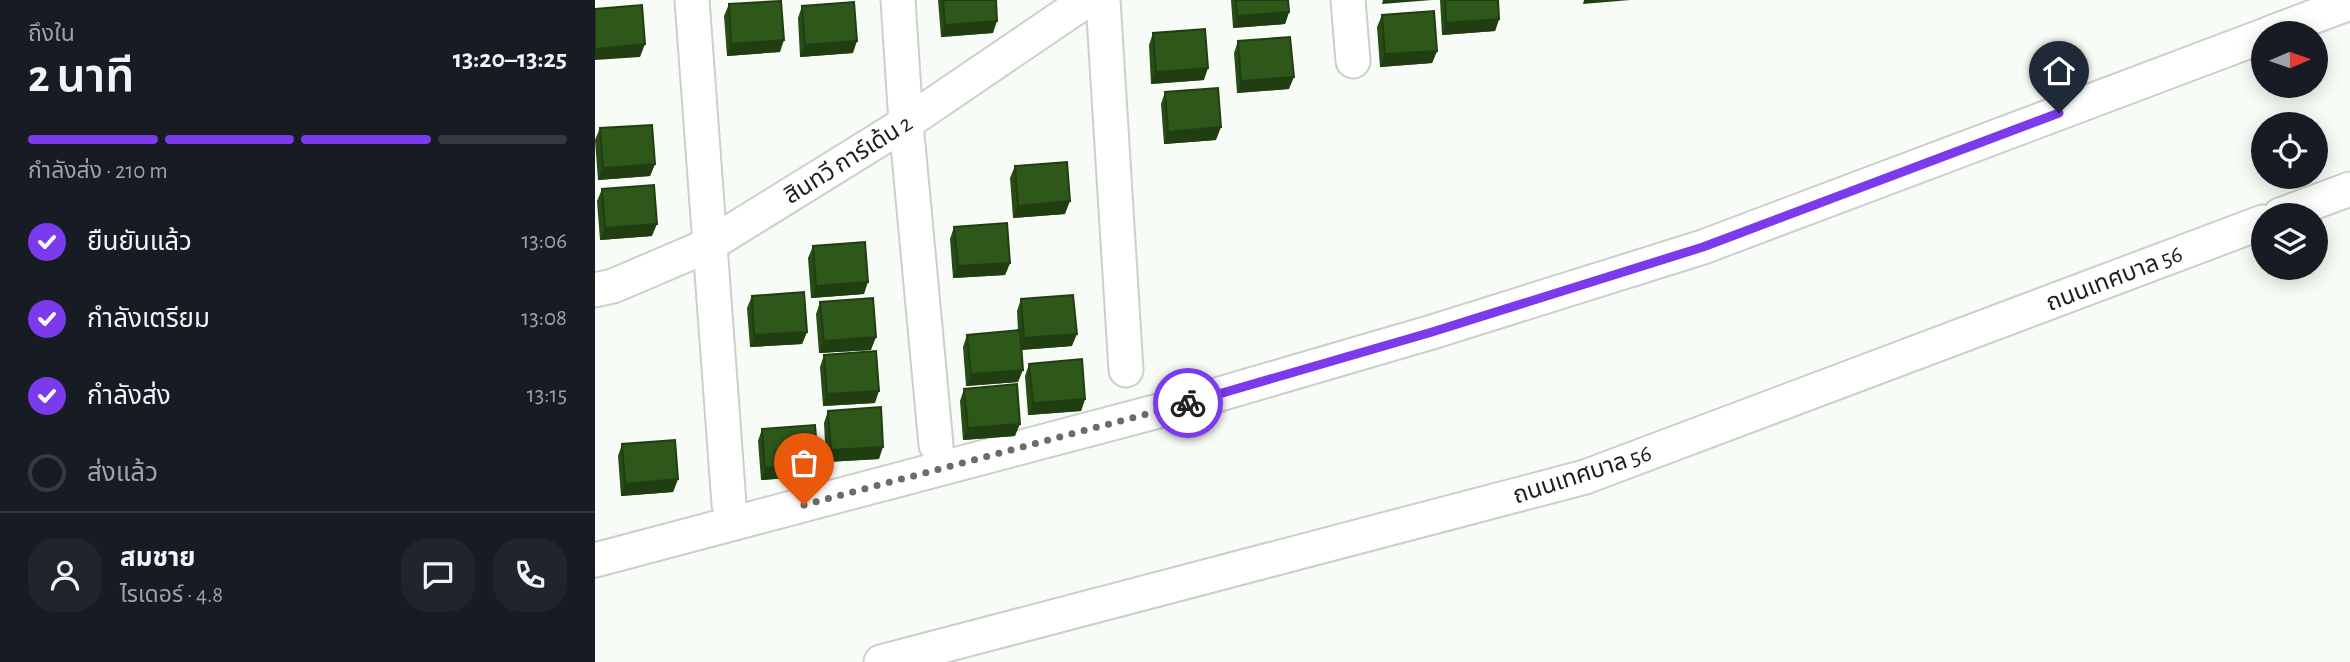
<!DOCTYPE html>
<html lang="th">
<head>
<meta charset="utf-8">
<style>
  :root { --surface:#171b24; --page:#20242c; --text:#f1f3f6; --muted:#9ea1a6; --line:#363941; --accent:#7c3aed }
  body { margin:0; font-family:"Alegreya Sans","Noto Sans Thai",sans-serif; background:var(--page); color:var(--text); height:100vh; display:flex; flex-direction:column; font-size:26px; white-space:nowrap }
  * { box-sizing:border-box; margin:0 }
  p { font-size:23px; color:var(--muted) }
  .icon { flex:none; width:38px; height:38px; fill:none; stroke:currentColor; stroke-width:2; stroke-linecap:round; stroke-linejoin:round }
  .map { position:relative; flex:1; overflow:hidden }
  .details { display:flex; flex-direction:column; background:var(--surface); width:595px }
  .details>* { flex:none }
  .needle { width:46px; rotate:88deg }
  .controls { position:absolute; left:1656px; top:21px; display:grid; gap:14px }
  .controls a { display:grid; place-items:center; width:77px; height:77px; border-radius:50%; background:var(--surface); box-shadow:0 4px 18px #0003; font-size:35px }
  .pin { position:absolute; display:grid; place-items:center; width:60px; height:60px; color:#fff; margin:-72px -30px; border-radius:50% 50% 50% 0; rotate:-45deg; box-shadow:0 0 7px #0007 }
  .pin .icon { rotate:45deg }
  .courier { position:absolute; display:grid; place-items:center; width:70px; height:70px; margin:-35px; border:5px solid #7c3aed; border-radius:50%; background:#fff; color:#222; box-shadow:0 2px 9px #0007 }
  .overview em { font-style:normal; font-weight:600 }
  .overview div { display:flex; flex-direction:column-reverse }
  .overview { display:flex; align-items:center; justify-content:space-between; height:119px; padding:0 28px }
  h1 { font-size:46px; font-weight:600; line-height:52px }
  .bar { display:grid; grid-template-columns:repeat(4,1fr); gap:10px 7px; align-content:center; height:84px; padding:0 28px }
  .bar i { height:9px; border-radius:5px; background:var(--line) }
  .bar .active { background:var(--accent) }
  .bar p { grid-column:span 4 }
  .line { display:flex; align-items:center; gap:18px; padding:0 28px; border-top:2px solid var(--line) }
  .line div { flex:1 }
  .round { display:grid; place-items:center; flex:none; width:74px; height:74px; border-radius:28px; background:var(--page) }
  ol { padding:0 28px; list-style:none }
  li { display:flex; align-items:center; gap:21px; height:77px }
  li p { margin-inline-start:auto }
  li .icon { padding:7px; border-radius:50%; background:var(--accent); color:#fff; stroke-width:4 }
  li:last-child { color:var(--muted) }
  li i { width:38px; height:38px; border:4px solid var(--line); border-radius:50% }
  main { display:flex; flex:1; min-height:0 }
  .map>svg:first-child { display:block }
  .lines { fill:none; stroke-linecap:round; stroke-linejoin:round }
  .minor-casing { stroke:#cbd0ca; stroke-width:37 }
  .minor { stroke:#fff; stroke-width:33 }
  .wall { fill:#284c16 }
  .shaded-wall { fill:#203e12 }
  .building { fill:#2e581a; stroke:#203e12; stroke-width:2 }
  .done { stroke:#6a6c69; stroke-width:7; stroke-dasharray:0 12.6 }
  .route { stroke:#7c3aed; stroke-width:9 }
  .labels { text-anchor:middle; stroke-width:7; stroke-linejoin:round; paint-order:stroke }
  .street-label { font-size:24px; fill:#1d1f1d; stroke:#fff }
</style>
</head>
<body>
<main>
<section class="details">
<div class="overview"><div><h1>2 นาที</h1><p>ถึงใน</p></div><em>13:20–13:25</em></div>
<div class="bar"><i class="active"></i><i class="active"></i><i class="active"></i><i></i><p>กำลังส่ง · 210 m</p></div>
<ol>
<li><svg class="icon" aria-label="check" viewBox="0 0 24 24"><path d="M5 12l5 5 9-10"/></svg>ยืนยันแล้ว<p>13:06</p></li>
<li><svg class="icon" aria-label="check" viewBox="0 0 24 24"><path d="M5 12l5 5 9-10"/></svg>กำลังเตรียม<p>13:08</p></li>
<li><svg class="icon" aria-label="check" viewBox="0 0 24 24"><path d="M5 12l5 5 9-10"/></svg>กำลังส่ง<p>13:15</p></li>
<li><i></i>ส่งแล้ว</li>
</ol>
<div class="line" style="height:126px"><a class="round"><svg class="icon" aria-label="person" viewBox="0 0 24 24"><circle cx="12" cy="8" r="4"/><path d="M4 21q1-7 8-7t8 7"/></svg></a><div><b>สมชาย</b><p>ไรเดอร์ · 4.8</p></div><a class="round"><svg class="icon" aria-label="chat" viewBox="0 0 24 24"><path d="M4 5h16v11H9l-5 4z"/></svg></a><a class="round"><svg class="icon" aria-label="phone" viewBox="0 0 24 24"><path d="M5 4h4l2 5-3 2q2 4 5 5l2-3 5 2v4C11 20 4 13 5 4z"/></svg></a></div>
</section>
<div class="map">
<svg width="1755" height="662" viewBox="0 0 1755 662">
  <rect width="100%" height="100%" fill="#f8fcf6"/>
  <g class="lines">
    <!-- minor casing -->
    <g class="minor-casing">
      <g id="minor">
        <polyline points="97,0 134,504"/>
        <polyline points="303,0 311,123 341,445"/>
        <polyline points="508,0 531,370"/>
        <polyline points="753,0 758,61"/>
        <polyline points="1675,33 1755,3"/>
        <polyline points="1685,215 1755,189"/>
        <polyline points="0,290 18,286 114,245 311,123 492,0"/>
        <polyline points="0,560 601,401 837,332 1108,247 1668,36"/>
        <polyline points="286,662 990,477 1668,222"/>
      </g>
    </g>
    <!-- minor -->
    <use href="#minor" class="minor"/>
  </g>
  <!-- wall -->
  <g class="wall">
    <polygon points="343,0 401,0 398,33 346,37"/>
    <polygon points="636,0 693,0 694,12 690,24 638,28"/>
    <polygon points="845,0 903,0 904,19 900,31 847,35"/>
    <polygon points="134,4 185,52 132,56 129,16"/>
    <polygon points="207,6 258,53 205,57 203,18"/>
    <polygon points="787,15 842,51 837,63 785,67 782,27"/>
    <polygon points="558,33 609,80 556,84 554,45"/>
    <polygon points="643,41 694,89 642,93 639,53"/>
    <polygon points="570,92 621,140 569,144 566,104"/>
    <polygon points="5,128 60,164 55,176 3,180 0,140"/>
    <polygon points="420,166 470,214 418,218 415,178"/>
    <polygon points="7,189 57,236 5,240 2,201"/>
    <polygon points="359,227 415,263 410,275 358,278 355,239"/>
    <polygon points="218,246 269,294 216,298 213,258"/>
    <polygon points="157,296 212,332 207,344 155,347 152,308"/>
    <polygon points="426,299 477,346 426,350 423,382 371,386 368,347 372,335 423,331 422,311"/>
    <polygon points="225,302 276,350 224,353 221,314"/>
    <polygon points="229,355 280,403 228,406 225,367"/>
    <polygon points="434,364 490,399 486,411 433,415 430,376"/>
    <polygon points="369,389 420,436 368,440 365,401"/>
    <polygon points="233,411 284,459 231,462 229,423"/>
    <polygon points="167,429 218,476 166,480 163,441"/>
    <polygon points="27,444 83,479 78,492 26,496 23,456"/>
  </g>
  <!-- shaded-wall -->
  <g class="shaded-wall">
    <polygon points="788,0 837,0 787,4"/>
    <polygon points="989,0 1035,0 988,4"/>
    <polygon points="694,12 690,24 638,28 642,16"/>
    <polygon points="904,19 900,31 847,35 851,23"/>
    <polygon points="402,21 398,33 346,37 350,25"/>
    <polygon points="189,40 185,52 132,56 136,44"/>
    <polygon points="262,41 258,53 205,57 210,45"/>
    <polygon points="50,44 45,57 0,60 0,49"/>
    <polygon points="842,51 837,63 785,67 790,54"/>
    <polygon points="613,68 609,80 556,84 561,72"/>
    <polygon points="699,77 694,89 642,93 646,81"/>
    <polygon points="626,127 621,140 569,144 573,132"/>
    <polygon points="60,164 55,176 3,180 8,168"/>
    <polygon points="475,201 470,214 418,218 423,206"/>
    <polygon points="62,224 57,236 5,240 10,228"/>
    <polygon points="415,263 410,275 358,278 363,266"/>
    <polygon points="273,282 269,294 216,298 221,286"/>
    <polygon points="212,332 207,344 155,347 159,335"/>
    <polygon points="482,334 477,346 425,350 429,338"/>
    <polygon points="281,337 276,350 224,353 229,341"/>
    <polygon points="428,370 423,382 371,386 376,374"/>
    <polygon points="284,391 280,403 228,406 232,394"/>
    <polygon points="490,399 486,411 433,415 438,403"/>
    <polygon points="425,424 420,436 368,440 373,428"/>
    <polygon points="288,447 284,459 231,462 236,450"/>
    <polygon points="223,464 218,476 166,480 170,468"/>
    <polygon points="83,479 78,492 26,496 30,484"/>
  </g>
  <!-- building -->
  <g class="building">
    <polygon points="348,0 401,0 402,21 350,25"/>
    <polygon points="641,0 693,0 694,12 642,16"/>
    <polygon points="850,0 903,0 904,19 851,23"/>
    <polygon points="186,1 189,40 136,44 134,4"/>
    <polygon points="259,2 262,41 210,45 207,6"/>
    <polygon points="47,5 50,44 0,49 0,9"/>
    <polygon points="839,11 842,51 790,54 787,15"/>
    <polygon points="610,29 613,68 561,72 558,33"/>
    <polygon points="695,37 699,77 646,81 643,41"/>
    <polygon points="623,88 626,127 573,132 570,92"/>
    <polygon points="57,125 60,164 8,168 5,128"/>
    <polygon points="472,162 475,201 423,206 420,166"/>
    <polygon points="59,185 62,224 10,228 7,189"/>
    <polygon points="412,223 415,263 363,266 359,227"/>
    <polygon points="270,242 273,282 221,286 218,246"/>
    <polygon points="209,292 212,332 159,335 157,296"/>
    <polygon points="478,295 482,334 429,338 426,299"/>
    <polygon points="278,298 281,337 229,341 225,302"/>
    <polygon points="425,330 428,370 376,374 372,335"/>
    <polygon points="281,351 284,391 232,394 229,355"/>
    <polygon points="487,359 490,399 438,403 434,364"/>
    <polygon points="422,384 425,424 373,428 369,389"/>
    <polygon points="286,407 288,447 236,450 233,411"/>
    <polygon points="220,425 223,464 170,468 167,429"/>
    <polygon points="80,440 83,479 30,484 27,444"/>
  </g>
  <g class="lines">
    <!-- done -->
    <polyline class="done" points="209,505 593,403"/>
    <!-- route -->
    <polyline class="route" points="593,403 837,332 1108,247 1464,113"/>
  </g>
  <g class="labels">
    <!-- street labels -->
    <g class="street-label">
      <text transform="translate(253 159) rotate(-32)" y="8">สินทวี การ์เด้น 2</text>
      <text transform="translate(1519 278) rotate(-21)" y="8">ถนนเทศบาล 56</text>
      <text transform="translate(987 474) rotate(-18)" y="8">ถนนเทศบาล 56</text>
    </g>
  </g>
</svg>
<div class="controls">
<a><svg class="needle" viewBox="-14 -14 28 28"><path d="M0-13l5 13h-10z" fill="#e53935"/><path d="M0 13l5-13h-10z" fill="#9ea1a6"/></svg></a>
<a><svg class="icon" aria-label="locate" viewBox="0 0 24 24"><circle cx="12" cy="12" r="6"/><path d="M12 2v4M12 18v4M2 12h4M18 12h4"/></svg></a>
<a><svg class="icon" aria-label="layers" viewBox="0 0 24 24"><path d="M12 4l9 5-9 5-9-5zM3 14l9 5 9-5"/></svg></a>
</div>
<div class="pin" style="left:209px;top:505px;background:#ea580c"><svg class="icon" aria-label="bag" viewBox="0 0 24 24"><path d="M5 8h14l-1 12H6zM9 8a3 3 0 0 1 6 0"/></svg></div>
<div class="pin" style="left:1464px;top:113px;background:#1f2937"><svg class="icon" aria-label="home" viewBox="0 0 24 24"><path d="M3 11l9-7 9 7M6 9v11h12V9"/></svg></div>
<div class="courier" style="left:593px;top:403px"><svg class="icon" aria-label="bike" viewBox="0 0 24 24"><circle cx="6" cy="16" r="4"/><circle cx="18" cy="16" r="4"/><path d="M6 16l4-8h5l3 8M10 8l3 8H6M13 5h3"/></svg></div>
</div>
</main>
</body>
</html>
